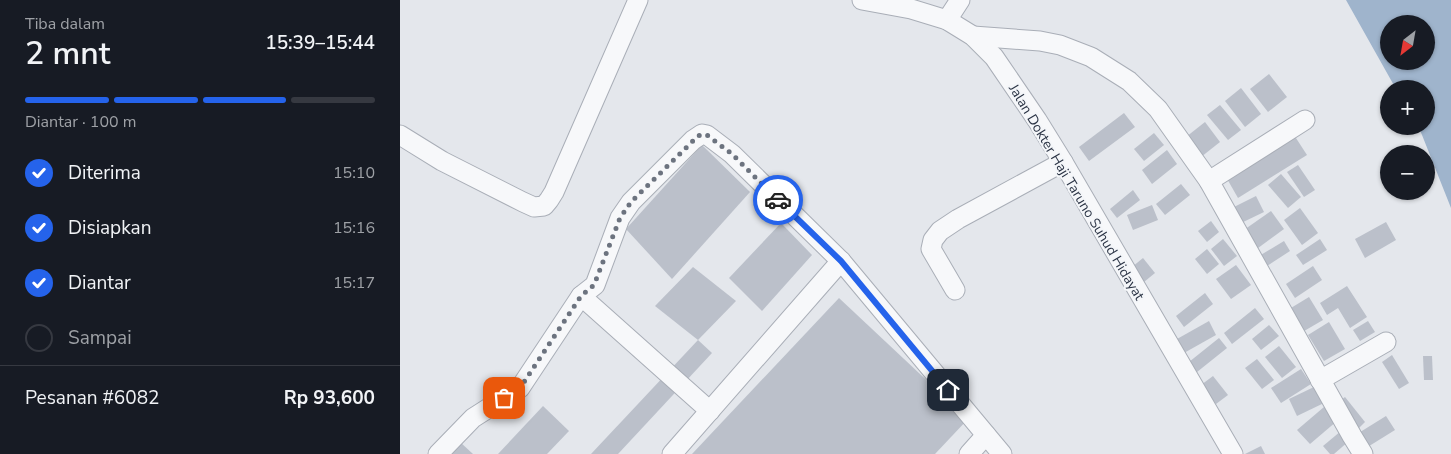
<!DOCTYPE html>
<html lang="id">
<head>
<meta charset="utf-8">
<style>
  :root { --surface:#171b24; --page:#20242c; --text:#f1f3f6; --muted:#9ea1a6; --line:#363941; --accent:#2563eb }
  body { margin:0; font-family:"Nunito Sans",sans-serif; background:var(--page); color:var(--text); height:100vh; display:flex; flex-direction:column; font-size:19px; white-space:nowrap }
  * { box-sizing:border-box; margin:0 }
  p { font-size:16px; color:var(--muted) }
  .icon { flex:none; width:28px; height:28px; fill:none; stroke:currentColor; stroke-width:2; stroke-linecap:round; stroke-linejoin:round }
  .map { position:relative; flex:1; overflow:hidden }
  .sheet { display:flex; flex-direction:column; background:var(--surface); width:400px }
  .sheet>* { flex:none }
  .needle { width:32px; rotate:211deg }
  .tools { position:absolute; left:980px; top:15px; display:grid; gap:10px }
  .tools a { display:grid; place-items:center; width:55px; height:55px; border-radius:50%; background:var(--surface); box-shadow:0 1px 4px #0004; font-size:25px }
  .pin { position:absolute; display:grid; place-items:center; width:42px; height:42px; color:#fff; margin:-21px; border-radius:10px; box-shadow:0 2px 8px #0006 }
  .courier { position:absolute; display:grid; place-items:center; width:50px; height:50px; margin:-25px; border:4px solid #2563eb; border-radius:50%; background:#fff; color:#222; box-shadow:0 1px 6px #0007 }
  .head em { font-style:normal; font-weight:600 }
  .head div { display:flex; flex-direction:column-reverse }
  .head { display:flex; align-items:center; justify-content:space-between; height:85px; padding:0 25px }
  h1 { font-size:32px; font-weight:600; line-height:38px }
  .bar { display:grid; grid-template-columns:repeat(4,1fr); gap:8px 5px; align-content:center; height:60px; padding:0 25px }
  .bar i { height:6px; border-radius:4px; background:var(--line) }
  .bar .selected { background:var(--accent) }
  .bar p { grid-column:span 4 }
  .line { display:flex; align-items:center; gap:12px; padding:0 25px; border-top:1px solid var(--line) }
  .line div { flex:1 }
  ol { padding:0 25px; list-style:none }
  li { display:flex; align-items:center; gap:15px; height:55px }
  li p { margin-inline-start:auto }
  li .icon { padding:5px; border-radius:50%; background:var(--accent); color:#fff; stroke-width:4 }
  li:last-child { color:var(--muted) }
  li i { width:28px; height:28px; border:2px solid var(--line); border-radius:50% }
  main { display:flex; flex:1; min-height:0 }
  .map>svg:first-child { display:block }
  .water { fill:#9fb4cc; fill-rule:evenodd }
  .building { fill:#bbc0ca }
  .lines { fill:none; stroke-linecap:round; stroke-linejoin:round }
  .minor-casing { stroke:#a9aeb7; stroke-width:21 }
  .minor { stroke:#f7f8fa; stroke-width:19 }
  .done { stroke:#6c737f; stroke-width:5; stroke-dasharray:0 9 }
  .route { stroke:#2563eb; stroke-width:6 }
  .labels { text-anchor:middle; stroke-width:4; stroke-linejoin:round; paint-order:stroke }
  .street-label { font-size:14px; fill:#2b3445; stroke:#f4f6f9 }
</style>
</head>
<body>
<main>
<section class="sheet">
<div class="head"><div><h1>2 mnt</h1><p>Tiba dalam</p></div><em>15:39–15:44</em></div>
<div class="bar"><i class="selected"></i><i class="selected"></i><i class="selected"></i><i></i><p>Diantar · 100 m</p></div>
<ol>
<li><svg class="icon" aria-label="check" viewBox="0 0 24 24"><path d="M5 12l5 5 9-10"/></svg>Diterima<p>15:10</p></li>
<li><svg class="icon" aria-label="check" viewBox="0 0 24 24"><path d="M5 12l5 5 9-10"/></svg>Disiapkan<p>15:16</p></li>
<li><svg class="icon" aria-label="check" viewBox="0 0 24 24"><path d="M5 12l5 5 9-10"/></svg>Diantar<p>15:17</p></li>
<li><i></i>Sampai</li>
</ol>
<div class="line" style="height:65px"><div>Pesanan #6082</div><b>Rp 93,600</b></div>
</section>
<div class="map">
<svg width="1051" height="454" viewBox="0 0 1051 454">
  <rect width="100%" height="100%" fill="#e4e7ec"/>
  <!-- water -->
  <path class="water" d="M946 0H1051V208L1022 135 1018 126H1026V89H996ZM989 24H1026V61H989Z"/>
  <!-- building -->
  <g class="building">
    <polygon points="869,74 887,97 868,112 850,89"/>
    <polygon points="841,88 861,114 845,127 825,101"/>
    <polygon points="820,105 841,130 828,140 807,115"/>
    <polygon points="724,113 735,127 689,161 679,147"/>
    <polygon points="805,122 820,142 801,157 786,137"/>
    <polygon points="754,133 764,145 744,161 734,149"/>
    <polygon points="894,135 907,155 838,198 826,177"/>
    <polygon points="302,145 350,192 272,279 226,229"/>
    <polygon points="767,150 777,164 752,184 742,170"/>
    <polygon points="898,165 915,190 904,197 887,172"/>
    <polygon points="881,174 901,197 888,208 868,185"/>
    <polygon points="781,184 790,195 765,215 756,204"/>
    <polygon points="733,190 740,200 717,218 710,209"/>
    <polygon points="856,196 864,212 837,225 830,209"/>
    <polygon points="752,205 758,220 733,230 727,215"/>
    <polygon points="900,208 918,233 902,245 884,220"/>
    <polygon points="871,211 884,229 854,251 841,232"/>
    <polygon points="811,221 819,232 807,242 798,231"/>
    <polygon points="986,222 996,240 965,258 955,239"/>
    <polygon points="381,223 412,255 362,311 329,278"/>
    <polygon points="823,239 837,256 824,266 811,249"/>
    <polygon points="920,239 927,250 903,265 896,255"/>
    <polygon points="884,241 890,251 861,270 854,259"/>
    <polygon points="807,249 819,264 807,274 795,259"/>
    <polygon points="743,258 755,273 744,282 732,267"/>
    <polygon points="836,265 851,285 831,299 816,279"/>
    <polygon points="913,266 922,280 895,298 886,284"/>
    <polygon points="293,267 336,301 298,340 255,306"/>
    <polygon points="947,286 967,317 950,328 938,308 927,315 920,303"/>
    <polygon points="805,293 813,304 784,327 776,316"/>
    <polygon points="909,297 923,320 899,334 886,311"/>
    <polygon points="439,298 568,419 535,454 292,454"/>
    <polygon points="855,308 864,319 832,344 824,333"/>
    <polygon points="809,321 816,335 784,353 777,339"/>
    <polygon points="968,321 975,332 960,341 953,330"/>
    <polygon points="929,322 945,349 924,361 908,335"/>
    <polygon points="869,325 879,336 861,350 852,339"/>
    <polygon points="819,338 827,348 797,372 789,362"/>
    <polygon points="298,340 312,353 218,454 191,454"/>
    <polygon points="879,346 896,367 882,378 865,357"/>
    <polygon points="992,355 1009,383 999,389 982,362"/>
    <polygon points="1023,356 1032,356 1033,380 1024,380"/>
    <polygon points="857,359 874,380 862,389 845,368"/>
    <polygon points="901,369 911,384 881,403 871,388"/>
    <polygon points="813,376 828,395 816,404 801,385"/>
    <polygon points="916,386 924,403 897,416 889,399"/>
    <polygon points="945,397 965,422 958,429 937,403"/>
    <polygon points="143,406 169,431 147,454 98,454"/>
    <polygon points="924,407 937,421 910,444 897,430"/>
    <polygon points="986,416 995,430 966,448 957,434"/>
    <polygon points="941,431 949,441 934,454 930,454 923,446"/>
    <polygon points="60,442 73,454 49,454"/>
    <polygon points="861,446 865,454 845,454"/>
  </g>
  <g class="lines">
    <!-- minor casing -->
    <g class="minor-casing">
      <g id="minor">
        <polyline points="462,0 511,9 547,20 573,36 594,57 637,120 663,162 833,454"/>
        <polyline points="547,20 560,0"/>
        <polyline points="573,36 640,41 660,45 691,57 729,81 758,109 809,181 952,436 963,454"/>
        <polyline points="0,135 42,161 123,202 134,207 144,206 149,200 154,192 238,0"/>
        <polyline points="809,181 905,120"/>
        <polyline points="555,290 531,249 533,240 540,231 558,219 663,162"/>
        <polyline points="181,296 310,411"/>
        <polyline points="920,380 986,342"/>
        <polyline points="38,454 73,418 120,388 181,296 195,285 220,218 231,202 293,140 302,134 307,135 332,154 441,261 602,454"/>
        <polyline points="272,454 441,261"/>
        <polyline points="569,454 586,435"/>
      </g>
    </g>
    <!-- minor -->
    <use href="#minor" class="minor"/>
  </g>
  <g class="lines">
    <!-- done -->
    <polyline class="done" points="104,398 120,388 181,296 194,285 220,218 231,202 298,136 302,134 307,135 332,154 378,200"/>
    <!-- route -->
    <polyline class="route" points="378,200 441,261 548,390"/>
  </g>
  <g class="labels">
    <!-- street labels -->
    <g class="street-label">
      <text transform="translate(677 192) rotate(59)" y="5">Jalan Dokter Haji Taruno Suhud Hidayat</text>
    </g>
  </g>
</svg>
<div class="tools">
<a><svg class="needle" viewBox="-14 -14 28 28"><path d="M0-13l5 13h-10z" fill="#e53935"/><path d="M0 13l5-13h-10z" fill="#9ea1a6"/></svg></a>
<a>+</a>
<a>−</a>
</div>
<div class="pin" style="left:104px;top:398px;background:#ea580c"><svg class="icon" aria-label="bag" viewBox="0 0 24 24"><path d="M5 8h14l-1 12H6zM9 8a3 3 0 0 1 6 0"/></svg></div>
<div class="pin" style="left:548px;top:390px;background:#1f2937"><svg class="icon" aria-label="home" viewBox="0 0 24 24"><path d="M3 11l9-7 9 7M6 9v11h12V9"/></svg></div>
<div class="courier" style="left:378px;top:200px"><svg class="icon" aria-label="car" viewBox="0 0 24 24"><path d="M5 17H2v-5l4-1 3-4h7l3 4 3 1v5h-3M9 17h6M6 11h13"/><circle cx="7" cy="17" r="2"/><circle cx="17" cy="17" r="2"/></svg></div>
</div>
</main>
</body>
</html>
